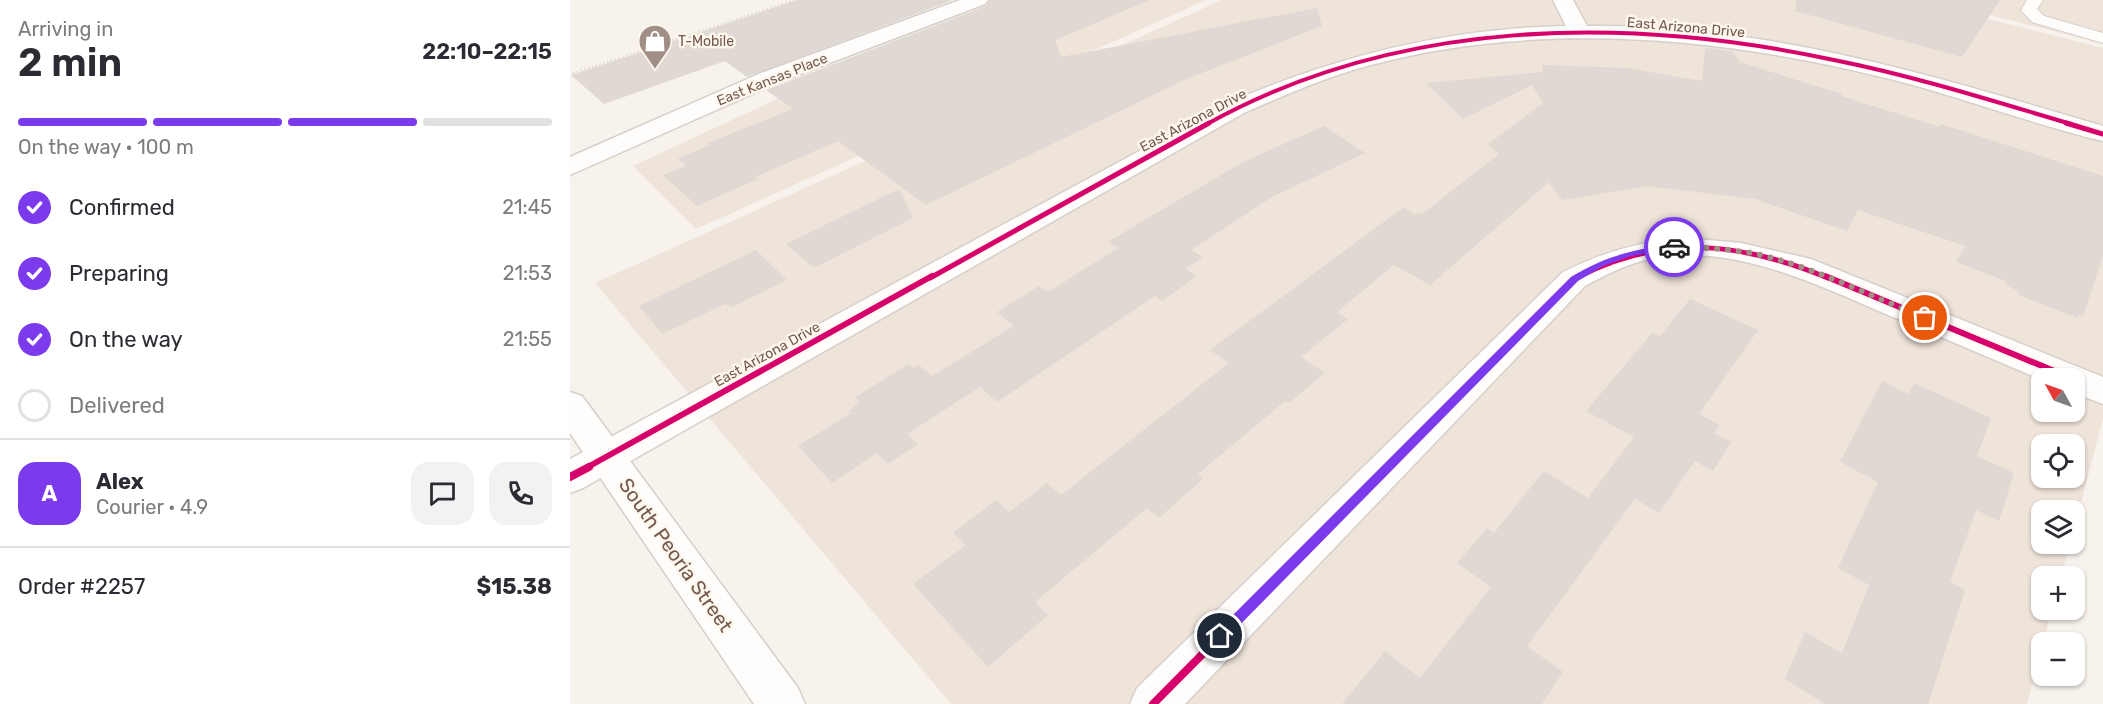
<!DOCTYPE html>
<html lang="en">
<head>
<meta charset="utf-8">
<style>
  :root { --surface:#fff; --page:#f2f2f3; --text:#2b2b33; --muted:#7c7c81; --line:#e1e1e2; --accent:#7c3aed }
  body { margin:0; font-family:Rubik,sans-serif; background:var(--page); color:var(--text); height:100vh; display:flex; flex-direction:column; font-size:22px; white-space:nowrap }
  * { box-sizing:border-box; margin:0 }
  p { font-size:20px; color:var(--muted) }
  .icon { flex:none; width:33px; height:33px; fill:none; stroke:currentColor; stroke-width:2; stroke-linecap:round; stroke-linejoin:round }
  .map { position:relative; flex:1; overflow:hidden }
  .details { display:flex; flex-direction:column; background:var(--surface); width:570px }
  .details>* { flex:none }
  .needle { width:39px; rotate:310deg }
  .buttons { position:absolute; left:1461px; top:368px; display:grid; gap:12px }
  .buttons a { display:grid; place-items:center; width:54px; height:54px; border-radius:12px; background:var(--surface); box-shadow:0 2px 4px #0004; font-size:30px }
  .pin { position:absolute; display:grid; place-items:center; width:51px; height:51px; color:#fff; margin:-26px; border:3px solid #fff; border-radius:50%; box-shadow:0 2px 6px #0007 }
  .courier { position:absolute; display:grid; place-items:center; width:60px; height:60px; margin:-30px; border:4px solid #7c3aed; border-radius:50%; background:#fff; color:#222; box-shadow:0 2px 8px #0007 }
  .summary em { font-style:normal; font-weight:600 }
  .summary div { display:flex; flex-direction:column-reverse }
  .summary { display:flex; align-items:center; justify-content:space-between; height:102px; padding:0 18px }
  h1 { font-size:39px; font-weight:600; line-height:45px }
  .bar { display:grid; grid-template-columns:repeat(4,1fr); gap:9px 6px; align-content:center; height:72px; padding:0 18px }
  .bar i { height:8px; border-radius:4px; background:var(--line) }
  .bar .current { background:var(--accent) }
  .bar p { grid-column:span 4 }
  .line { display:flex; align-items:center; gap:15px; padding:0 18px; border-top:2px solid var(--line) }
  .line div { flex:1 }
  .round { display:grid; place-items:center; flex:none; width:63px; height:63px; border-radius:18px; background:var(--page) }
  ol { padding:0 18px; list-style:none }
  li { display:flex; align-items:center; gap:18px; height:66px }
  li p { margin-inline-start:auto }
  li .icon { padding:6px; border-radius:50%; background:var(--accent); color:#fff; stroke-width:4 }
  li:last-child { color:var(--muted) }
  li i { width:33px; height:33px; border:3px solid var(--line); border-radius:50% }
  main { display:flex; flex:1; min-height:0 }
  .map>svg:first-child { display:block }
  .residential { fill:#efe4da; fill-rule:evenodd }
  .building { fill:#e0d8d2 }
  .lines { fill:none; stroke-linecap:round; stroke-linejoin:round }
  .service-casing { stroke:#d6cfca; stroke-width:2 }
  .minor-casing { stroke:#d6cfca; stroke-width:3 }
  .secondary-casing { stroke:#d6cec8; stroke-width:3 }
  .path { stroke:#d9d2cf; stroke-width:2; stroke-dasharray:1 3; stroke-linecap:butt }
  .service { fill:#fefdfc; fill-rule:evenodd }
  .minor { fill:#fefdfc; fill-rule:evenodd }
  .secondary { fill:#fefdfc; fill-rule:evenodd }
  .cycleway-far3-casing { stroke:#fef7ee; stroke-width:6 }
  .cycleway-far2-casing { stroke:#fef7ee; stroke-width:8 }
  .cycleway-far1-casing { stroke:#fef7ee; stroke-width:10 }
  .cycleway-casing { stroke:#fef7ee; stroke-width:11 }
  .cycleway-far3 { stroke:#d6006c; stroke-width:4 }
  .cycleway-far2 { stroke:#d6006c; stroke-width:5 }
  .cycleway-far1 { stroke:#d6006c; stroke-width:6 }
  .cycleway { stroke:#d6006c; stroke-width:8 }
  .route { fill:#7c3aed }
  .done { stroke:#a18f85; stroke-width:6; stroke-dasharray:0 10.8 }
  .labels { text-anchor:middle; stroke-width:5; stroke-linejoin:round; paint-order:stroke }
  .far-street-label { font-size:14px; fill:#73594e; stroke:#fef7ee }
  .far-poi-label { font-size:14px; fill:#73594e; stroke:#fef7ee; text-anchor:start }
  .near-street-label { font-size:20px; fill:#73594e; stroke:#fef7ee }
</style>
</head>
<body>
<main>
<section class="details">
<div class="summary"><div><h1>2 min</h1><p>Arriving in</p></div><em>22:10–22:15</em></div>
<div class="bar"><i class="current"></i><i class="current"></i><i class="current"></i><i></i><p>On the way · 100 m</p></div>
<ol>
<li><svg class="icon" aria-label="check" viewBox="0 0 24 24"><path d="M5 12l5 5 9-10"/></svg>Confirmed<p>21:45</p></li>
<li><svg class="icon" aria-label="check" viewBox="0 0 24 24"><path d="M5 12l5 5 9-10"/></svg>Preparing<p>21:53</p></li>
<li><svg class="icon" aria-label="check" viewBox="0 0 24 24"><path d="M5 12l5 5 9-10"/></svg>On the way<p>21:55</p></li>
<li><i></i>Delivered</li>
</ol>
<div class="line" style="height:108px"><b class="round" style="background:var(--accent);color:#fff">A</b><div><b>Alex</b><p>Courier · 4.9</p></div><a class="round"><svg class="icon" aria-label="chat" viewBox="0 0 24 24"><path d="M4 5h16v11H9l-5 4z"/></svg></a><a class="round"><svg class="icon" aria-label="phone" viewBox="0 0 24 24"><path d="M5 4h4l2 5-3 2q2 4 5 5l2-3 5 2v4C11 20 4 13 5 4z"/></svg></a></div>
<div class="line" style="height:78px"><div>Order #2257</div><b>$15.38</b></div>
</section>
<div class="map">
<svg width="1533" height="704" viewBox="0 0 1533 704">
  <rect width="100%" height="100%" fill="#f7f2ec"/>
  <!-- residential -->
  <g class="residential">
    <polygon points="460,0 636,0 126,229 63,166 233,87"/>
    <path d="M652 0H1343L1533 48V419L1505 526 1504 510H1472V543H1500L1491 576H1472V609H1482L1457 704H381L25 283ZM1472 378H1504V411H1472ZM1472 444H1504V477H1472Z"/>
    <polygon points="1361,0 1533,0 1533,44"/>
  </g>
  <!-- building -->
  <g class="building">
    <polygon points="227,0 383,0 177,77 155,61 34,104 1,75"/>
    <polygon points="420,0 580,0 485,40 491,57 747,8 752,26 614,80 356,205 268,141 185,177 188,179 127,206 93,175 116,166 108,158 140,145 137,143 223,109 196,90 416,6"/>
    <polygon points="1227,0 1430,0 1392,57 1225,11"/>
    <polygon points="1135,48 1162,51 1170,62 1272,94 1271,96 1370,127 1371,124 1533,176 1533,256 1513,316 1509,314 1508,318 1448,295 1449,292 1435,284 1436,281 1386,262 1395,246 1288,210 1277,231 1185,199 1077,186 992,200 979,182 860,285 824,265 767,312 778,319 731,357 755,373 719,403 715,401 628,474 633,479 589,518 577,508 465,602 478,615 418,667 343,584 396,545 383,533 426,500 439,512 477,483 491,495 659,363 640,350 834,207 845,215 848,212 852,214 929,154 918,144 973,103 962,85 893,119 856,83 973,72 972,65 1056,68 1132,81"/>
    <polygon points="754,126 795,153 702,197 621,250 633,257 615,269 627,276 592,301 585,296 427,402 410,387 337,434 348,444 318,464 307,453 262,483 228,446 281,413 279,411 290,401 285,397 339,364 344,368 349,365 362,376 444,326 427,312 469,286 478,292 548,248 538,242 573,221 675,161"/>
    <polygon points="329,189 343,218 244,268 216,244"/>
    <polygon points="186,250 217,280 162,307 155,304 92,334 69,306"/>
    <polygon points="1120,299 1188,330 1129,414 1149,425 1144,433 1161,442 1143,471 1125,461 1089,513 1065,499 957,646 993,672 972,704 772,704 815,651 850,678 921,587 887,563 917,528 924,533 974,471 1018,498 1064,437 1016,411 1083,332 1090,336"/>
    <polygon points="1312,381 1338,394 1344,383 1421,418 1407,456 1444,473 1429,521 1406,510 1380,582 1395,590 1358,704 1255,704 1215,679 1235,632 1272,653 1299,585 1268,568 1308,482 1270,462"/>
  </g>
  <g class="lines">
    <!-- service casing -->
    <g class="service-casing">
      <polygon id="service" points="1457,0 1473,0 1467,9 1474,16 1533,33 1533,43 1462,22 1451,10"/>
    </g>
    <!-- minor casing -->
    <g class="minor-casing">
      <g id="minor">
        <polygon points="390,0 418,0 415,4 207,83 0,175 0,157 191,73"/>
        <path d="M983 0H1003L1017 26C1194 23 1365 76 1533 126V141C1461 124 1392 97 1320 79 1152 37 970 20 801 65 758 76 715 95 674 113L13 488 0 493V459L658 103C766 56 878 28 996 26Z"/>
        <path d="M1115 238 1171 243 1241 259 1533 377V404L1504 393V378L1472 380C1418 357 1365 334 1311 312 1237 280 1147 237 1065 263 1047 269 1031 277 1015 286L615 704H560L567 688 993 272C1033 252 1071 241 1115 238Z"/>
      </g>
    </g>
    <!-- secondary casing -->
    <g class="secondary-casing">
      <polygon id="secondary" points="0,392 12,396 228,688 235,704 184,704 0,433"/>
    </g>
    <!-- path -->
    <polyline class="path" points="3,73 224,0"/>
    <!-- service -->
    <use href="#service" class="service"/>
    <!-- minor -->
    <use href="#minor" class="minor"/>
    <!-- secondary -->
    <use href="#secondary" class="secondary"/>
    <!-- cycleway-far3 casing -->
    <g class="cycleway-far3-casing">
      <path id="cycleway-far3" d="M637 124C828 18 1055 15 1264 60 1344 76 1423 101 1501 124"/>
    </g>
    <!-- cycleway-far2 casing -->
    <g class="cycleway-far2-casing">
      <g id="cycleway-far2">
        <polyline points="1496,123 1533,134"/>
        <polyline points="360,278 639,123"/>
        <path d="M1006 278C1092 233 1171 242 1258 278"/>
      </g>
    </g>
    <!-- cycleway-far1 casing -->
    <g class="cycleway-far1-casing">
      <g id="cycleway-far1">
        <polyline points="1255,276 1501,378"/>
        <polyline points="16,468 362,276"/>
        <polyline points="817,468 1004,279 1009,276"/>
      </g>
    </g>
    <!-- cycleway casing -->
    <g class="cycleway-casing">
      <g id="cycleway">
        <polyline points="0,477 19,467"/>
        <polyline points="583,704 818,467"/>
      </g>
    </g>
    <!-- cycleway-far3 -->
    <use href="#cycleway-far3" class="cycleway-far3"/>
    <!-- cycleway-far2 -->
    <use href="#cycleway-far2" class="cycleway-far2"/>
    <!-- cycleway-far1 -->
    <use href="#cycleway-far1" class="cycleway-far1"/>
    <!-- cycleway -->
    <use href="#cycleway" class="cycleway"/>
  </g>
  <!-- route -->
  <path class="route" d="M1104 244 1107 245V249L1061 256 1033 266 1008 281 655 640 650 642 646 640 644 636 646 632 1001 277C1038 255 1062 250 1104 244Z"/>
  <g class="lines">
    <!-- done -->
    <path class="done" d="M1104 247C1133 247 1162 249 1191 255 1248 269 1301 296 1355 318"/>
  </g>
  <!-- icons -->
  <defs>
    <g id="shop-pin" transform="scale(1.725)"><path d="M0 17L-7.5 6A9.5 9.5 0 1 1 7.5 6Z" fill="#a18f85" stroke="#fef7ee"/><path d="M-5-2.5h2.3a2.7 3.5 0 0 1 5.4 0H5L5.5 6h-11ZM-1.5-2.5h3a1.5 2.3 0 0 0-3 0Z" fill="#fff"/></g>
  </defs>
  <g fill-rule="evenodd">
    <use href="#shop-pin" x="85" y="41"/>
  </g>
  <g class="labels">
    <!-- far-street labels -->
    <g class="far-street-label">
      <text transform="translate(1116 27) rotate(5)" y="5">East Arizona Drive</text>
      <text transform="translate(202 79) rotate(-22)" y="5">East Kansas Place</text>
      <text transform="translate(623 120) rotate(-28)" y="5">East Arizona Drive</text>
      <text transform="translate(197 354) rotate(-29)" y="5">East Arizona Drive</text>
    </g>
    <!-- far-poi labels -->
    <g class="far-poi-label">
      <text x="108" y="46">T-Mobile</text>
    </g>
    <!-- near-street labels -->
    <g class="near-street-label">
      <text transform="translate(106 555) rotate(55)" y="7">South Peoria Street</text>
    </g>
  </g>
</svg>
<div class="buttons">
<a><svg class="needle" viewBox="-14 -14 28 28"><path d="M0-13l5 13h-10z" fill="#e53935"/><path d="M0 13l5-13h-10z" fill="#7c7c81"/></svg></a>
<a><svg class="icon" aria-label="locate" viewBox="0 0 24 24"><circle cx="12" cy="12" r="6"/><path d="M12 2v4M12 18v4M2 12h4M18 12h4"/></svg></a>
<a><svg class="icon" aria-label="layers" viewBox="0 0 24 24"><path d="M12 4l9 5-9 5-9-5zM3 14l9 5 9-5"/></svg></a>
<a>+</a>
<a>−</a>
</div>
<div class="pin" style="left:1355px;top:318px;background:#ea580c"><svg class="icon" aria-label="bag" viewBox="0 0 24 24"><path d="M5 8h14l-1 12H6zM9 8a3 3 0 0 1 6 0"/></svg></div>
<div class="pin" style="left:650px;top:636px;background:#1f2937"><svg class="icon" aria-label="home" viewBox="0 0 24 24"><path d="M3 11l9-7 9 7M6 9v11h12V9"/></svg></div>
<div class="courier" style="left:1104px;top:247px"><svg class="icon" aria-label="car" viewBox="0 0 24 24"><path d="M5 17H2v-5l4-1 3-4h7l3 4 3 1v5h-3M9 17h6M6 11h13"/><circle cx="7" cy="17" r="2"/><circle cx="17" cy="17" r="2"/></svg></div>
</div>
</main>
</body>
</html>
